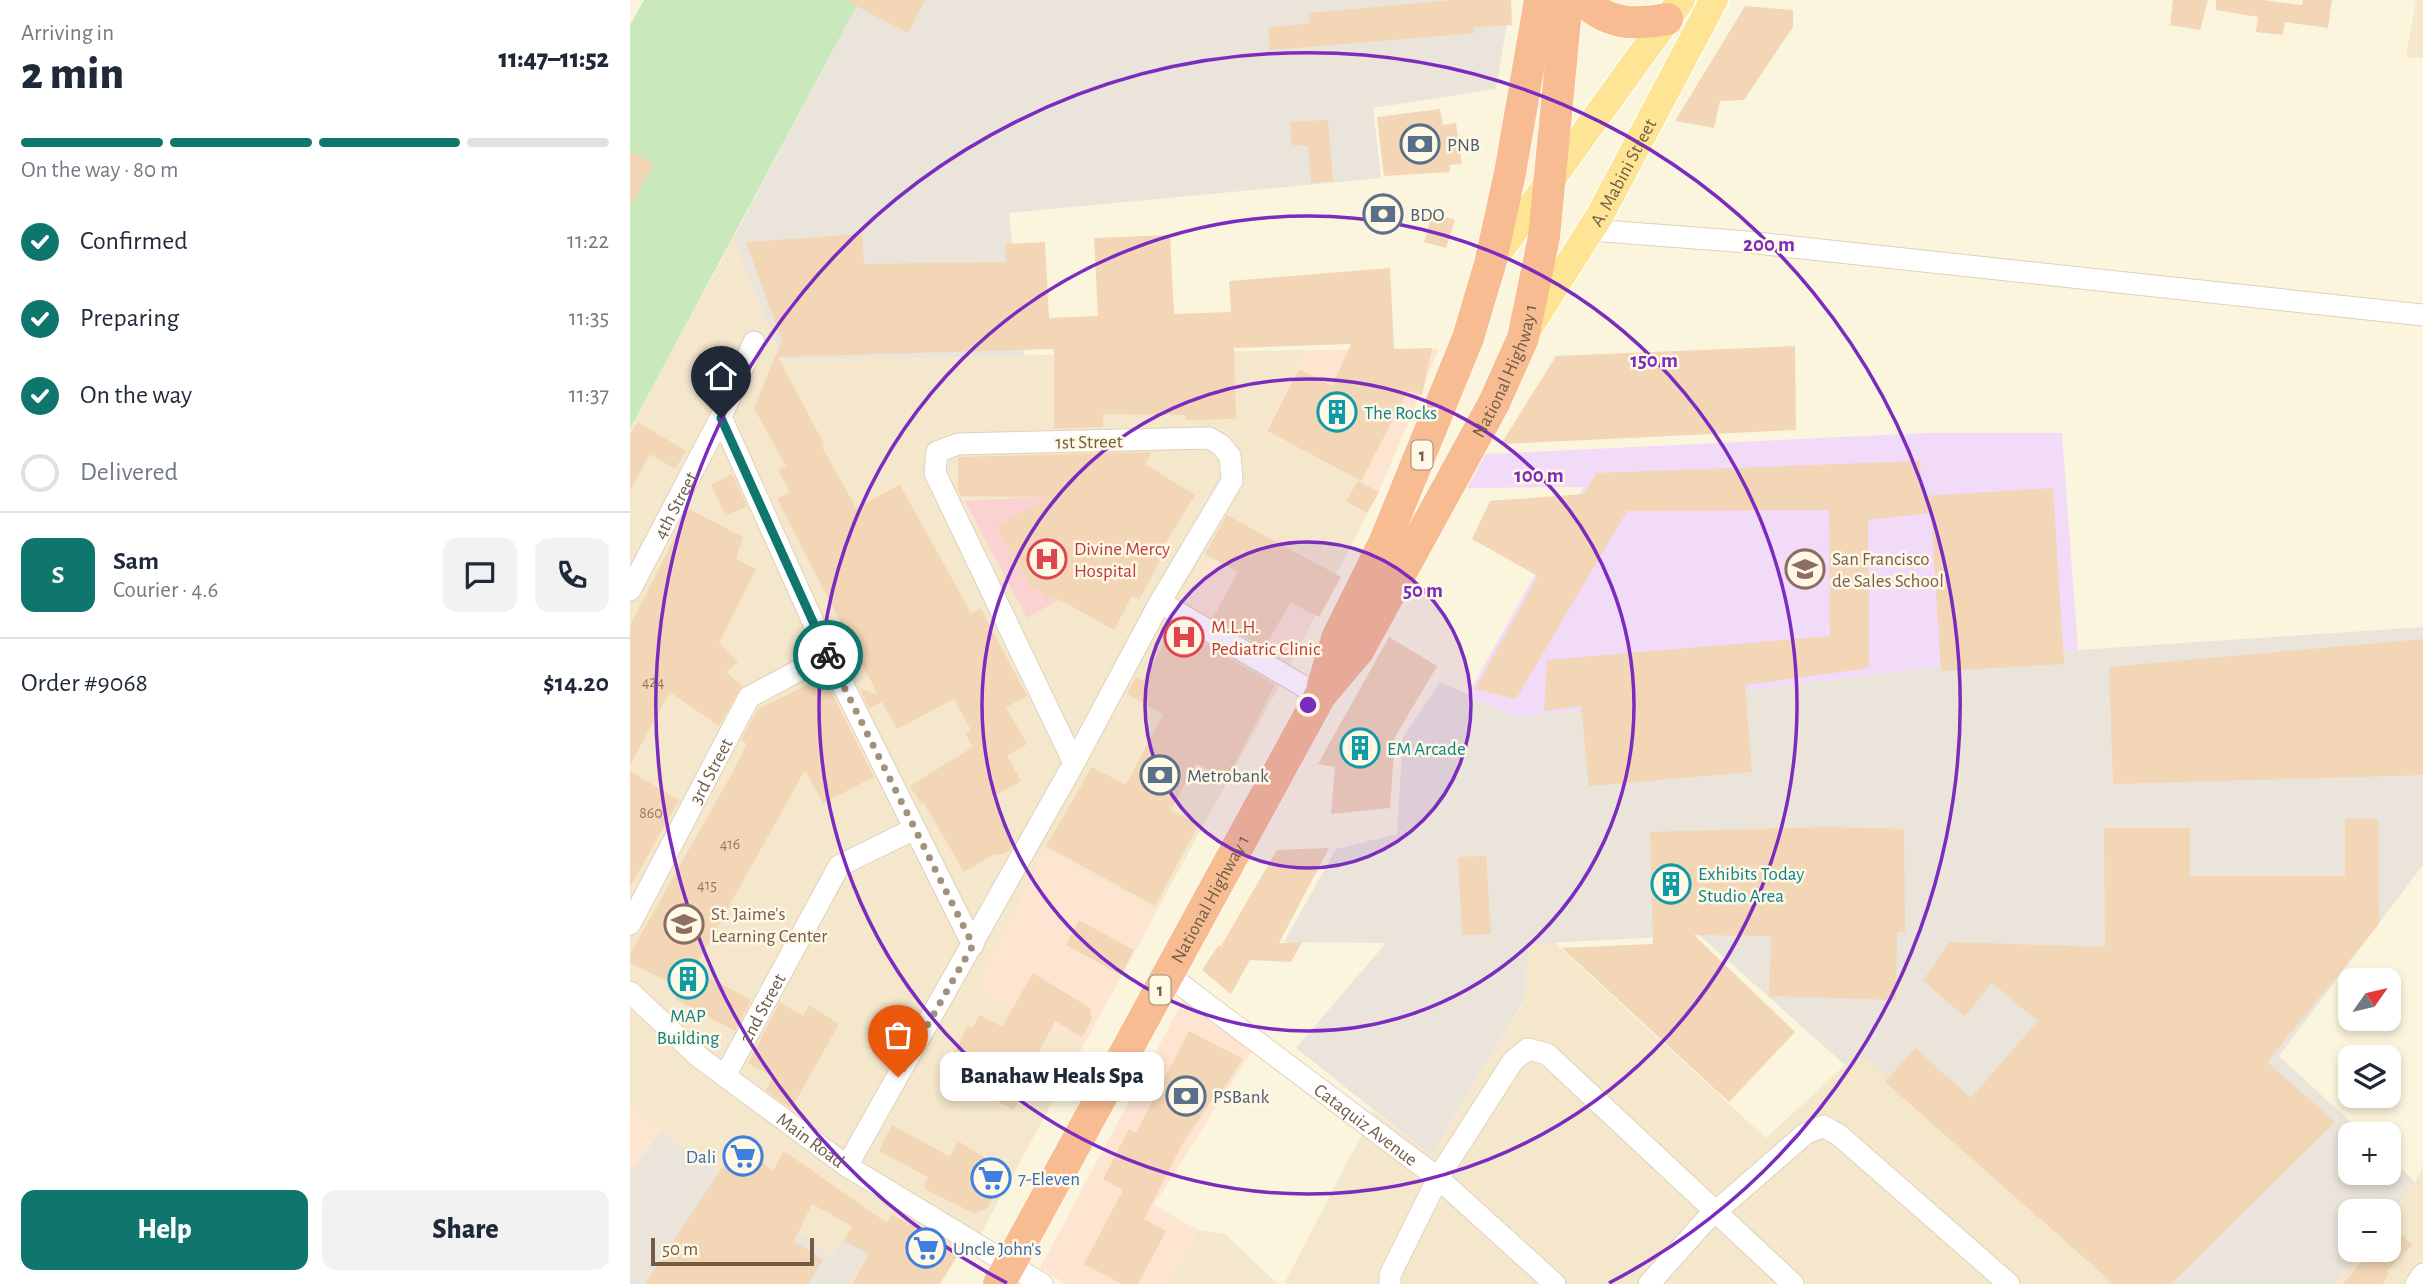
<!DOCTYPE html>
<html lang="en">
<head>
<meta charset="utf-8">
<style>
  :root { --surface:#fff; --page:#f2f2f3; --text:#1f2937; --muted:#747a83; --line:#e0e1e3; --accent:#0f766e }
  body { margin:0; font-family:"Alegreya Sans",sans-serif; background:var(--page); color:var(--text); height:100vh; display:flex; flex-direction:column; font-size:26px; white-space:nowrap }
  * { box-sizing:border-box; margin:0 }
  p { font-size:23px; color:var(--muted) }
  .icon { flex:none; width:38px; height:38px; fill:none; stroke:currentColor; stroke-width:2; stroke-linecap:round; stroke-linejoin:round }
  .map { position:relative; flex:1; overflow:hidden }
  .sheet { display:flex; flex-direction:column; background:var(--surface); width:630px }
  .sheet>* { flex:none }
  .needle { width:46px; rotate:56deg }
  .buttons { position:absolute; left:1708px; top:968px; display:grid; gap:14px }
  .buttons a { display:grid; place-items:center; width:63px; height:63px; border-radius:14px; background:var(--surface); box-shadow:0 4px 10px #0003; font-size:35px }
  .scale { position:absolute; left:21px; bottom:18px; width:163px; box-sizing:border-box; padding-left:7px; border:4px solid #725c46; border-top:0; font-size:19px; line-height:24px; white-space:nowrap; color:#725c46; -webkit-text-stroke:5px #fff8e4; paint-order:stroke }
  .pin { position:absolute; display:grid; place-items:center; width:60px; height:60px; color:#fff; margin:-72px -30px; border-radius:50% 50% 50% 0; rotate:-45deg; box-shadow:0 0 7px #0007 }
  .pin .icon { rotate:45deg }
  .courier { position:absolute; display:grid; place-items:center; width:70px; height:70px; margin:-35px; border:5px solid #0f766e; border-radius:50%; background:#fff; color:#222; box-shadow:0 2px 9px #0007 }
  .bubble { position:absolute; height:49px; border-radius:14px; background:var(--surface); box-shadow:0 4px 10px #0003; font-size:23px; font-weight:800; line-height:49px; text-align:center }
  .head em { font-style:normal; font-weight:800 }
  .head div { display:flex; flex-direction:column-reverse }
  .head { display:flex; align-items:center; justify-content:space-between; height:119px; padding:0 21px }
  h1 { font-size:46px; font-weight:800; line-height:52px }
  .bar { display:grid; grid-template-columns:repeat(4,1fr); gap:10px 7px; align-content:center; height:84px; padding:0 21px }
  .bar i { height:9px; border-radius:5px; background:var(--line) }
  .bar .active { background:var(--accent) }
  .bar p { grid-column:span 4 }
  .line { display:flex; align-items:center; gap:18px; padding:0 21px; border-top:2px solid var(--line) }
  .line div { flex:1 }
  .round { display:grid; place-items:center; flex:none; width:74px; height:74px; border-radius:14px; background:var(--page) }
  ol { padding:0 21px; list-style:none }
  li { display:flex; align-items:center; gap:21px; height:77px }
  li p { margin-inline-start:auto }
  li .icon { padding:7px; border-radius:50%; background:var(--accent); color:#fff; stroke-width:4 }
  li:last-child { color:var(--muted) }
  li i { width:38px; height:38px; border:4px solid var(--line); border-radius:50% }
  .action { display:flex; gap:14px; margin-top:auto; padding:14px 21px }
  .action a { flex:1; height:80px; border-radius:14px; background:var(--accent); color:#fff; font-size:28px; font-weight:800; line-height:80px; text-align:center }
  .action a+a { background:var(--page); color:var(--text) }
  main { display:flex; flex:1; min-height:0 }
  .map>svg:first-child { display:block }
  .residential { fill:#f4e7cc }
  .commercial { fill:#fde5d1 }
  .industrial { fill:#eae4da }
  .education { fill:#f2dbf8 }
  .medical { fill:#fad2d1 }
  .green { fill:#c9e9bd }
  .building { fill:#f2d6b5 }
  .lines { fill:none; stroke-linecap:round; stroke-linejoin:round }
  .minor-casing { stroke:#e0d1ba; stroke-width:23 }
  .major-casing { stroke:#fff; stroke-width:30 }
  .highway-casing { stroke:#fff; stroke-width:33 }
  .minor { stroke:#fff; stroke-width:21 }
  .major { stroke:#fde595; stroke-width:28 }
  .highway { stroke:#f8bc93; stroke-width:32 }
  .done { stroke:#a2927b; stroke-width:7; stroke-dasharray:0 12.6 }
  .route { stroke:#0f766e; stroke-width:9 }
  .ring { fill:none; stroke:#7b2cbf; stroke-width:3.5 }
  .labels { text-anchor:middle; stroke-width:5; stroke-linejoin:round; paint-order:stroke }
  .number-label { font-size:16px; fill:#927a62 }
  .shield { fill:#fff8e4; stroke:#9c8b75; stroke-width:2 }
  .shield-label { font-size:18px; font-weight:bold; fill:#725c46 }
  .service-label { font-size:19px; fill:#4e5e75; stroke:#fff8e4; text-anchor:start }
  .street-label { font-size:19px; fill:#725c46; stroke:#fff8e4 }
  .culture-label { font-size:19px; fill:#0d838f; stroke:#fff8e4; text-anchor:start }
  .health-label { font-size:19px; fill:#be3a42; stroke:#fff8e4; text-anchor:start }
  .education-label { font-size:19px; fill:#785e54; stroke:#fff8e4; text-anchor:start }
  .shop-label { font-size:19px; fill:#366cbe; stroke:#fff8e4; text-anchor:start }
  .centre { fill:#7b2cbf; stroke:#fff8e4; stroke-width:3.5 }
  .ring-label { font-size:21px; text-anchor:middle; font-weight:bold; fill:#7b2cbf; stroke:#fff8e4; stroke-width:5; stroke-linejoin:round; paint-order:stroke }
</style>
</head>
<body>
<main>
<section class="sheet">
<div class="head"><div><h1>2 min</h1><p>Arriving in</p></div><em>11:47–11:52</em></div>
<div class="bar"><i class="active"></i><i class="active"></i><i class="active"></i><i></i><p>On the way · 80 m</p></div>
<ol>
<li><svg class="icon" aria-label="check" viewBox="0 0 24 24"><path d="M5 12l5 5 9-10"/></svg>Confirmed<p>11:22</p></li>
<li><svg class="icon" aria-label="check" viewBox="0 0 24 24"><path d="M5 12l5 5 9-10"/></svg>Preparing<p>11:35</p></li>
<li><svg class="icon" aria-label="check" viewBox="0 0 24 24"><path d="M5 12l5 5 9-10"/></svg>On the way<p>11:37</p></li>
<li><i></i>Delivered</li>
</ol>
<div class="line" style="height:126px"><b class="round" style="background:var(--accent);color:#fff">S</b><div><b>Sam</b><p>Courier · 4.6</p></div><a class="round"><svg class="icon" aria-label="chat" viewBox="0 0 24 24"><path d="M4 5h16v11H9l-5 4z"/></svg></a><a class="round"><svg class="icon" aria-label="phone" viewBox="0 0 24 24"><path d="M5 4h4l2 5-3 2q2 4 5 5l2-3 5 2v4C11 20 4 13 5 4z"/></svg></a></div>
<div class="line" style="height:91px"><div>Order #9068</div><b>$14.20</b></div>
<div class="action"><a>Help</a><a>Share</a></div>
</section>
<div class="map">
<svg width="1793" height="1284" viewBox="0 0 1793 1284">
  <rect width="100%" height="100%" fill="#fcf5de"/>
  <!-- residential -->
  <g class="residential">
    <polygon points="1786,0 1793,0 1793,58 1776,57"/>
    <polygon points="103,239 153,360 676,350 635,431 749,491 646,692 338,1257 239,1254 201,1257 31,1131 0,1103 0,429"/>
    <polygon points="899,943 925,943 1136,1138 1215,1065 1236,1058 1482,1284 654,1284 744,1111 801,1155 894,1002"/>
    <polygon points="1793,1167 1793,1284 1705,1284 1732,1250 1759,1250 1759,1216 1785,1182"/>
    <polygon points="568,1230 595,1234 648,1284 538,1284"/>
  </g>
  <!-- commercial -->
  <g class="commercial">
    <polygon points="809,349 749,491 635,431 676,350"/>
    <polygon points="580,560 683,618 660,659 557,602"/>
    <polygon points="415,849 527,911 453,1046 347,989"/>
    <polygon points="554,999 623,1049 524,1205 568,1230 538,1284 436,1284 410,1268"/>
    <polygon points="0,1103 31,1131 0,1173"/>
  </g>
  <!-- industrial -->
  <g class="industrial">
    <polygon points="230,0 881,0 866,89 743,108 751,178 379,213 394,356 153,360 103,239"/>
    <polygon points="1793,627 1793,865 1649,1056 1734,1134 1720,1134 1720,1172 1759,1172 1759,1157 1785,1182 1759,1216 1759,1211 1720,1211 1720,1250 1732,1250 1705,1284 1482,1284 1236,1058 1215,1065 1069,935 899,944 894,1001 801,1155 666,1048 756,943 654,942 706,849 767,834 773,737 810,682 888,717 1448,650"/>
    <polygon points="31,1131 201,1257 214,1241 239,1254 220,1284 0,1284 0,1173"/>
  </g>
  <!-- education -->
  <polygon class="education" points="1295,433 1432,433 1448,650 888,717 837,696 954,487 837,488 856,454"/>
  <!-- medical -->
  <polygon class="medical" points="464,494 454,585 397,618 335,501"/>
  <!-- green -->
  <polygon class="green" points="14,0 230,0 0,429 0,25"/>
  <!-- building -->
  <g class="building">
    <polygon points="215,0 295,0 278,33"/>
    <polygon points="824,0 881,0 882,25 844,27 845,33 640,50 638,28 680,23 679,13"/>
    <polygon points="1543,0 1578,0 1570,30 1540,25"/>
    <polygon points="1586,0 1632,0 1672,5 1673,0 1702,0 1698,28 1655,22 1653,35 1626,32 1628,17 1586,10"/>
    <polygon points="1115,6 1163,10 1163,27 1114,100 1090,101 1084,128 1045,121"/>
    <polygon points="810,109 813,125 826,123 832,164 820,165 820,172 754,176 747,117"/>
    <polygon points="698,120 703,181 681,183 678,146 662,145 660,122"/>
    <polygon points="0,151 24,164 0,206"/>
    <polygon points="802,213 825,220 816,248 794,242"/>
    <polygon points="232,234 234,264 376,262 375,244 415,242 419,318 468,316 464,238 540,235 544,314 601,312 599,281 760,268 764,349 802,348 792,395 778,391 731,481 637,431 669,369 702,386 721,344 604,348 606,419 556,420 555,415 473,414 473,427 424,429 424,349 148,357 194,444 191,445 226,508 270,485 341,613 351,608 397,696 376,707 397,744 377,756 391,781 363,797 383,844 379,851 367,856 366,853 334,872 294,803 291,804 280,786 343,747 335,733 341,730 324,699 267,729 252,702 239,708 229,688 248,695 147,499 160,492 148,470 156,466 124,408 152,341 116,242"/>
    <polygon points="1165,346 1166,430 871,444 926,356"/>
    <polygon points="8,422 56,451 45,469 20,454 0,491 0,435"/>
    <polygon points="522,452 515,464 565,495 527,557 531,559 509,600 502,596 484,630 423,596 416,599 409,588 403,591 367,526 421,497 331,496 328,490 328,458 331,457"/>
    <polygon points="1290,461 1292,496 1423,488 1434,664 1311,671 1301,513 1238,520 1239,668 1115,685 1122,772 959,786 951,706 914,711 917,660 1200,636 1199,510 997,511 886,699 845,689 908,576 842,539 860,501 954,494 966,473"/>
    <polygon points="102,474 117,506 96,516 81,485"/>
    <polygon points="728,481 749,492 737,513 716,501"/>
    <polygon points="59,509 113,537 106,559 126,569 89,643 108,662 96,672 112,686 89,726 40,692 0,765 0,626"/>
    <polygon points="597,515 711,577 689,617 661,602 634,648 583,618 608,572 575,554"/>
    <polygon points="543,625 645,685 597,779 566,763 541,810 569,824 525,906 416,846 462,767 496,785 533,714 497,694 506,677 514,681"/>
    <polygon points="759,637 807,666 765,737 760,808 701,814 705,767 688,764"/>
    <polygon points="1793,639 1793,775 1483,784 1479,667"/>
    <polygon points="194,677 244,777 193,803 175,770 64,969 121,1000 105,1031 45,999 52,988 0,963 0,954 105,768 117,744 111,740 128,709"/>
    <polygon points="0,771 49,800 0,887"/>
    <polygon points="1715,819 1748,819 1749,924 1637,1062 1705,1122 1541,1284 1484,1284 1255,1082 1285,1048 1341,1098 1408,1021 1362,983 1335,1016 1320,1004 1293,980 1320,942 1475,947 1474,828 1560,828 1560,876 1715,876"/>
    <polygon points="1199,827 1274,829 1275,932 1267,932 1266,1000 1139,996 1141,936 1064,935 1165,1032 1099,1102 932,948 1023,944 1020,832"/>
    <polygon points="699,848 649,943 672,942 661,962 620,960 601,994 572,970 588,946 591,946 647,850"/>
    <polygon points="856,856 861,934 832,935 828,857"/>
    <polygon points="449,920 504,950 491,975 436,945"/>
    <polygon points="403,973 460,1008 462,1019 452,1037 425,1021 401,1067 405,1069 384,1110 313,1073 338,1026 343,1028 350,1015 372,1027"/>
    <polygon points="150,1002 173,1016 179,1005 209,1024 161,1109 136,1090 143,1077 118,1063"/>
    <polygon points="559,1031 613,1059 590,1094 587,1092 553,1143 514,1219 536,1231 508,1284 492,1284 454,1264 493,1190 473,1179 499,1129 506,1133"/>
    <polygon points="262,1125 320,1157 328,1141 375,1170 357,1209 344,1213 300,1192 294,1187 298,1177 249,1151"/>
    <polygon points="109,1142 143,1171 154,1151 257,1223 262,1214 329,1253 310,1284 221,1284 239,1254 214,1241 222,1226 182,1204 164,1241 193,1260 178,1284 15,1284"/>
    <polygon points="1759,1223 1782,1245 1756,1272 1759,1274 1752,1284 1713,1284 1741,1250 1759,1250"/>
  </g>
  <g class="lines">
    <!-- minor casing -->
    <g class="minor-casing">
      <g id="minor">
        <polyline points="961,230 1117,242 1793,315"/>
        <polyline points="91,417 198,655 343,945"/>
        <path id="s1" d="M0 590 91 417 124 342"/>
        <polyline points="530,602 690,696"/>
        <path id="s2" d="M0 924 119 697 198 655"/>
        <path id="s3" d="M538 975 808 1178 925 1284"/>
        <path id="s4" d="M0 992 69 1057 217 1166 412 1284"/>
        <path id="s5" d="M96 1074 209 866 284 829"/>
        <polyline points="217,1166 444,763 530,602 602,481 600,456 591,445 579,438 328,444 307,452 305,473 444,763"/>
        <polyline points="760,1284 760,1275 808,1178 883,1061 898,1049 917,1054 1163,1284"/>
        <polyline points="1019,1284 1075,1221 1175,1134 1193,1126 1209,1135 1379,1284"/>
        <polyline points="1786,1284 1793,1274"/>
      </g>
    </g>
    <!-- major casing -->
    <g class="major-casing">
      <g id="major">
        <polyline points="862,261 1051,0"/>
        <path id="s6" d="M896 332 970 215 1084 0"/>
      </g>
    </g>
    <!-- highway casing -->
    <g class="highway-casing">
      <g id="highway">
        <path d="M953 0C977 25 1005 25 1037 19"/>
        <polyline points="693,685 707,638 755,541 838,338 860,264 880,173 910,0"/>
        <path id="s7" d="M369 1284 690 696 728 651 864 403 893 338 914 237 937 0"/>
      </g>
    </g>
    <!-- minor -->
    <use href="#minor" class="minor"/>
    <!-- major -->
    <use href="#major" class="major"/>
    <!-- highway -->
    <use href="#highway" class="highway"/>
  </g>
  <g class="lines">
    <!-- done -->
    <polyline class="done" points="198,655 343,945 268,1077"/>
    <!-- route -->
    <polyline class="route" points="91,418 198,655"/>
  </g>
  <!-- distance rings -->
  <circle cx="678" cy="705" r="163" fill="#7b2cbf" fill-opacity=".12"/>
  <g class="ring">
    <circle cx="678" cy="705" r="163"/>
    <circle cx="678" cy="705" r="326"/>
    <circle cx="678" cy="705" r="489"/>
    <path d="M377 1283A652 652 0 1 1 979 1283"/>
  </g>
  <!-- icons -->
  <defs>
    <g id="bank-ring" transform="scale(2.0125)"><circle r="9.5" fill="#fff8e4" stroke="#5c6f8a" stroke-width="1.5"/><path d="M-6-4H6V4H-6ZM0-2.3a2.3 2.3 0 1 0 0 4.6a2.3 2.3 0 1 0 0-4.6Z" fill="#5c6f8a"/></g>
    <g id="building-ring" transform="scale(2.0125)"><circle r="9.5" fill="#fff8e4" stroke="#0f9aa8" stroke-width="1.5"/><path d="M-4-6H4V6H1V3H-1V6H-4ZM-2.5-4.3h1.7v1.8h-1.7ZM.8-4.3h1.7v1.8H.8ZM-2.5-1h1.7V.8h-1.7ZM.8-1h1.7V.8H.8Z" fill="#0f9aa8"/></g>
    <g id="hospital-ring" transform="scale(2.0125)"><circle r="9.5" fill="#fff8e4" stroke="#e0444e" stroke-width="1.5"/><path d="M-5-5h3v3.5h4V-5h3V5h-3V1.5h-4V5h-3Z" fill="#e0444e"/></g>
    <g id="school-ring" transform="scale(2.0125)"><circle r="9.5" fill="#fff8e4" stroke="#8d6e63" stroke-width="1.5"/><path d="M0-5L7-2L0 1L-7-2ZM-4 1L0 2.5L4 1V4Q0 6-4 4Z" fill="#8d6e63"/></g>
    <g id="supermarket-ring" transform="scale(2.0125)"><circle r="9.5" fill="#fff8e4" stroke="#3f7fe0" stroke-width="1.5"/><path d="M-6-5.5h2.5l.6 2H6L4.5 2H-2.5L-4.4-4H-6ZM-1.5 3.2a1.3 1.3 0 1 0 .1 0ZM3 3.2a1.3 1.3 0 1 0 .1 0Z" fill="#3f7fe0"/></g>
  </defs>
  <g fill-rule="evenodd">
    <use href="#bank-ring" x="790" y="144"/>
    <use href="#bank-ring" x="753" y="214"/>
    <use href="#building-ring" x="707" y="412"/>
    <use href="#hospital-ring" x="417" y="559"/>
    <use href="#school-ring" x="1175" y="569"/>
    <use href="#hospital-ring" x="554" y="637"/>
    <use href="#building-ring" x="730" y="748"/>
    <use href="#bank-ring" x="530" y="775"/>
    <use href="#building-ring" x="1041" y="884"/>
    <use href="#school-ring" x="54" y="924"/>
    <use href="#building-ring" x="58" y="979"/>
    <use href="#bank-ring" x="556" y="1096"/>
    <use href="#supermarket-ring" x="113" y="1156"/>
    <use href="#supermarket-ring" x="361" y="1178"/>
    <use href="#supermarket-ring" x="296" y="1248"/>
  </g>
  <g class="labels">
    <!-- number labels -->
    <g class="number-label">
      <text x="23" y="687">424</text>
      <text x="21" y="818">860</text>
      <text x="100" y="849">416</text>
      <text x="77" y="890">415</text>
    </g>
    <!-- shield labels -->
    <g class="shield">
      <rect x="781.5" y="440.5" width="21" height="29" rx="5"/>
      <rect x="519.5" y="975.5" width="21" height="29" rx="5"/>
    </g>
    <g class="shield-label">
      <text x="792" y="461">1</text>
      <text x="530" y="996">1</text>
    </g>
    <!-- service labels -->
    <g class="service-label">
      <text x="817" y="151">PNB</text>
      <text x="780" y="221">BDO</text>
      <text x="557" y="782">Metrobank</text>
      <text x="583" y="1103">PSBank</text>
    </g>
    <!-- street labels -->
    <g class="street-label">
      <text dy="7" stroke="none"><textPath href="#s6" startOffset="187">A. Mabini Street</textPath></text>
      <text dy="7" stroke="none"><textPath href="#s7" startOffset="1046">National Highway 1</textPath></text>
      <text transform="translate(459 441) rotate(-1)" y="7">1st Street</text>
      <text dy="7" stroke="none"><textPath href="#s1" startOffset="96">4th Street</textPath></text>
      <text dy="7" stroke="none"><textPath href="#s2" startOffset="173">3rd Street</textPath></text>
      <text dy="7" stroke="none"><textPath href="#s7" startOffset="439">National Highway 1</textPath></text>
      <text dy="7" stroke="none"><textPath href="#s5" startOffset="75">2nd Street</textPath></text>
      <text dy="7" stroke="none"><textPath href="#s3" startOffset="248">Cataquiz Avenue</textPath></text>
      <text dy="7" stroke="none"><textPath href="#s4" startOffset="234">Main Road</textPath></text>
    </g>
    <!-- culture labels -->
    <g class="culture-label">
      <text x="734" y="419">The Rocks</text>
      <text x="757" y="755">EM Arcade</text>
      <text x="1068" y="880">Exhibits Today<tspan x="1068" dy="22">Studio Area</tspan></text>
      <text x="58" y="1022" text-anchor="middle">MAP<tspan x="58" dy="22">Building</tspan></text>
    </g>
    <!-- health labels -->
    <g class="health-label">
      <text x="444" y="555">Divine Mercy<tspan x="444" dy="22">Hospital</tspan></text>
      <text x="581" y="633">M.L.H.<tspan x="581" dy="22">Pediatric Clinic</tspan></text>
    </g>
    <!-- education labels -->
    <g class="education-label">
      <text x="1202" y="565">San Francisco<tspan x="1202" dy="22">de Sales School</tspan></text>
      <text x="81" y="920">St. Jaime's<tspan x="81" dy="22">Learning Center</tspan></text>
    </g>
    <!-- shop labels -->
    <g class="shop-label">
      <text x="86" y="1163" text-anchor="end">Dali</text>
      <text x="388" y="1185">7-Eleven</text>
      <text x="323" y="1255">Uncle John's</text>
    </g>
  </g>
  <circle cx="678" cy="705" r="10" class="centre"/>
  <g class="ring-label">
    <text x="1139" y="251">200 m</text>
    <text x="1024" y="367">150 m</text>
    <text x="909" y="482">100 m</text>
    <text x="793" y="597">50 m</text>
  </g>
</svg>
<div class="buttons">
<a><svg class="needle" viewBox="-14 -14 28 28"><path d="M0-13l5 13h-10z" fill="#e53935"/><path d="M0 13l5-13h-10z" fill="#747a83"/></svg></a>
<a><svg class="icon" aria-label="layers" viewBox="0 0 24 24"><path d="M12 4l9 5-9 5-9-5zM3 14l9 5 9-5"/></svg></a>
<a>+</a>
<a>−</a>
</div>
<div class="scale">50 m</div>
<div class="pin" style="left:268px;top:1077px;background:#ea580c"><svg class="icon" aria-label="bag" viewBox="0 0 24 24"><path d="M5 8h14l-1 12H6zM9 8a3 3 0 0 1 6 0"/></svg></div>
<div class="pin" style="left:91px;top:418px;background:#1f2937"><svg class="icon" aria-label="home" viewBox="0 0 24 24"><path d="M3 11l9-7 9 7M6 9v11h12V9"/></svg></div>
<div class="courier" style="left:198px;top:655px"><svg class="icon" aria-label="bike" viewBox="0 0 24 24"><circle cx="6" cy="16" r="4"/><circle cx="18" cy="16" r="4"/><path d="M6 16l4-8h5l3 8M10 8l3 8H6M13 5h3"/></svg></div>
<div class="bubble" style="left:310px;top:1052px;width:224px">Banahaw Heals Spa</div>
</div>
</main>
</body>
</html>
